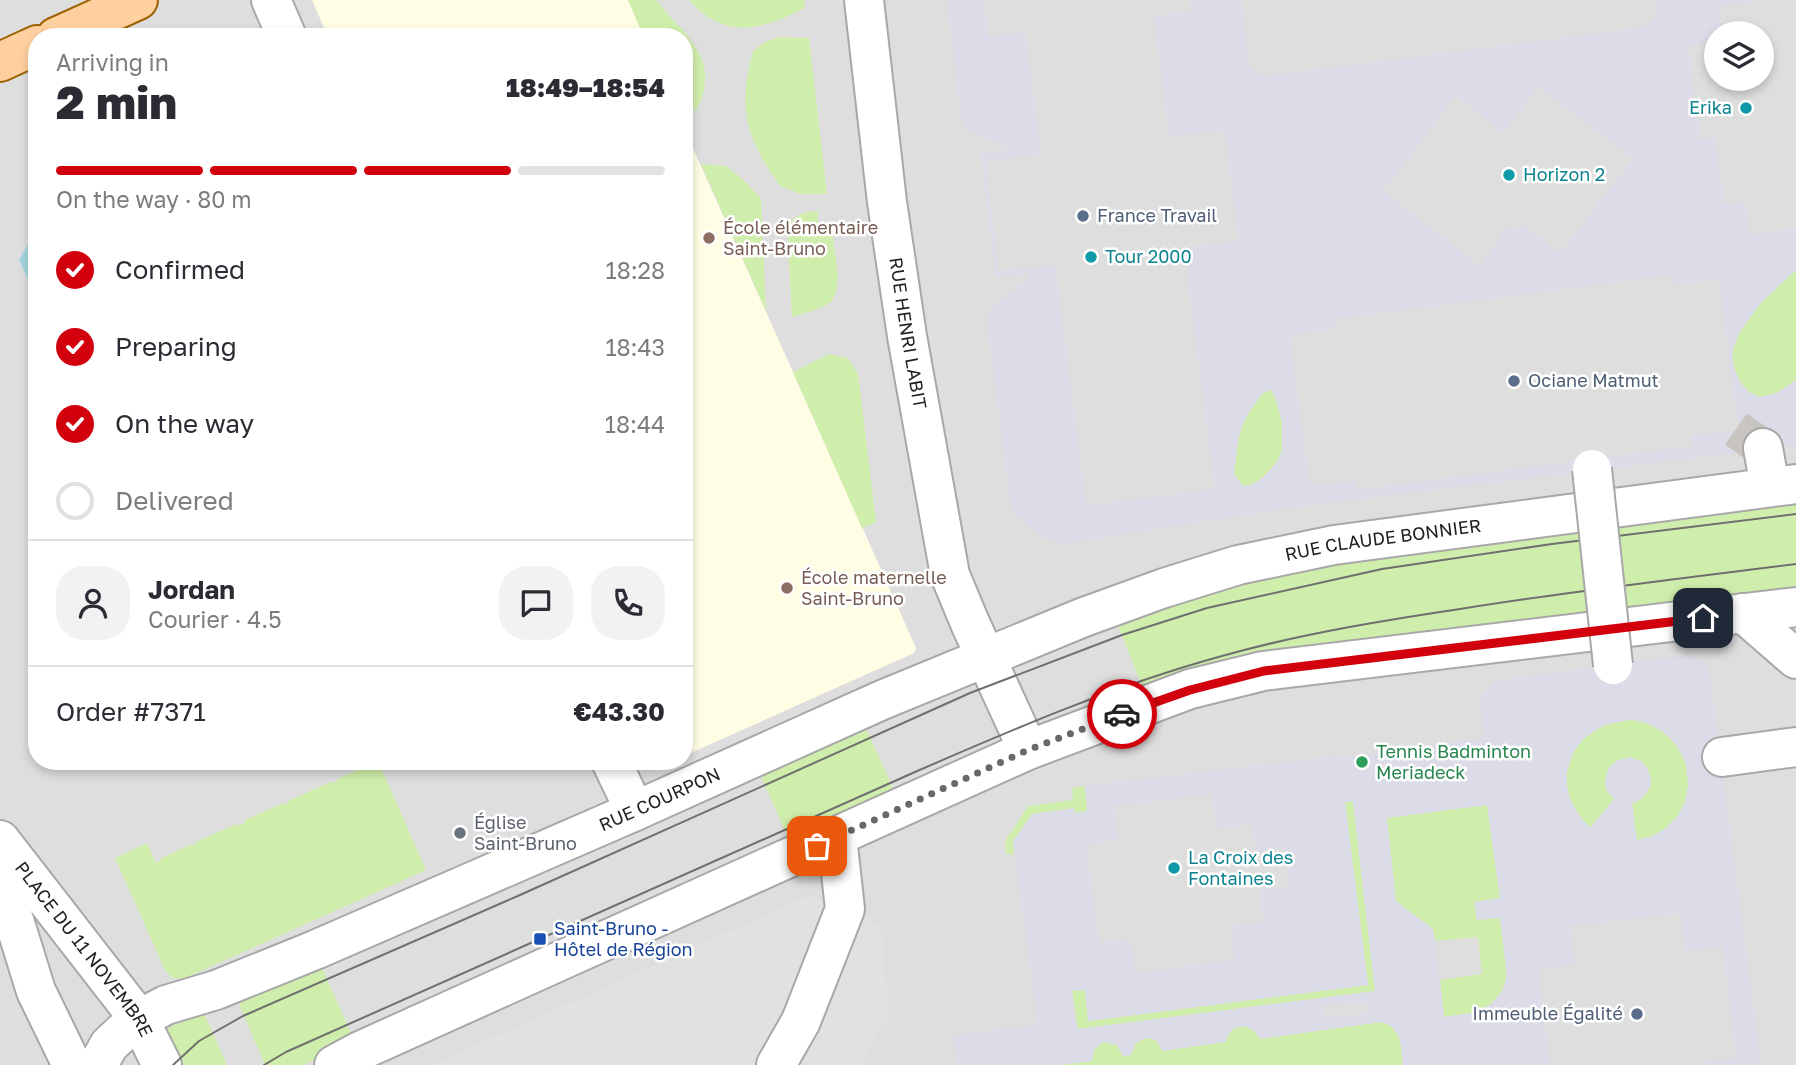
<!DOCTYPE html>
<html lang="en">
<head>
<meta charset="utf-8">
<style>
  :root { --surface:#fff; --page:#f2f2f3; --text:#2b2b33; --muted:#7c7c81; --line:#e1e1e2; --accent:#d2000c }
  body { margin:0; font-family:"Golos Text",sans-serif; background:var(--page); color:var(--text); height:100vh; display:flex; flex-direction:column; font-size:26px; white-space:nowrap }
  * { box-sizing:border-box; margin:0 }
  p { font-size:23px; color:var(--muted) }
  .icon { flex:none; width:38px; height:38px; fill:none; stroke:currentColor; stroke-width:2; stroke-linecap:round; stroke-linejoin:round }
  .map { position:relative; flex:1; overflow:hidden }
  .panel { position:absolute; left:28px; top:28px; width:665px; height:742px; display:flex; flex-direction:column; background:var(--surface); border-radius:28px; box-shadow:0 4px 10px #0003 }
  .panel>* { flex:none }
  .tools { position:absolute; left:1704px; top:21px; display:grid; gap:14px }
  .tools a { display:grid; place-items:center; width:70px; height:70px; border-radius:50%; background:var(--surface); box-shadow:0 4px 10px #0003; font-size:35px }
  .pin { position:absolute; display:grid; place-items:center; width:60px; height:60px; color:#fff; margin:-30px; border-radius:14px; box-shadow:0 4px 10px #0006 }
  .courier { position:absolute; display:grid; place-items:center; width:70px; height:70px; margin:-35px; border:5px solid #d2000c; border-radius:50%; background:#fff; color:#222; box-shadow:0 2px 9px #0007 }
  .overview em { font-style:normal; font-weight:800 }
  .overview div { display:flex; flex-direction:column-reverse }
  .overview { display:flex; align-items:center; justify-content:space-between; height:119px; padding:0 28px }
  h1 { font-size:46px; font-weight:800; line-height:52px }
  .bar { display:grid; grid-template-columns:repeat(4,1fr); gap:10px 7px; align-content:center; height:84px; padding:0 28px }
  .bar i { height:9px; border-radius:5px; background:var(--line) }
  .bar .on { background:var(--accent) }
  .bar p { grid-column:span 4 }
  .line { display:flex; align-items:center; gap:18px; padding:0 28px; border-top:2px solid var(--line) }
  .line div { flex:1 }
  .round { display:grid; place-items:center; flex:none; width:74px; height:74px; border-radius:28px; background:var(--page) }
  ol { padding:0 28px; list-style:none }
  li { display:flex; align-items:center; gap:21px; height:77px }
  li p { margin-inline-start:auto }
  li .icon { padding:7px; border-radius:50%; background:var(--accent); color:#fff; stroke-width:4 }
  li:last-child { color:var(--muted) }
  li i { width:38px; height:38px; border:4px solid var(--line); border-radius:50% }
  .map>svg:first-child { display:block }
  .residential { fill:#dfdede; fill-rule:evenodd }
  .education { fill:#fffde3 }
  .grass { fill:#d0eeab }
  .parking { fill:#e1e1e1 }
  .plaza { fill:#dbdce8; fill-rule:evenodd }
  .water { fill:#a5d7e1 }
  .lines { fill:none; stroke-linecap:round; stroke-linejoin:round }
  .minor-tunnel { stroke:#c8c4bf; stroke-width:38; stroke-dasharray:38 19; stroke-linecap:butt }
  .minor-casing { stroke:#a8a8a8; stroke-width:42 }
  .major-casing { stroke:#9e6000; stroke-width:42 }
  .minor { stroke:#fff; stroke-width:38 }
  .major { stroke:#ffd09f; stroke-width:38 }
  .tram { stroke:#6f6f6f; stroke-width:2 }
  .minor-bridge-casing { stroke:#a8a8a8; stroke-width:42; stroke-linecap:butt }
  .minor-bridge { stroke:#fff; stroke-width:38 }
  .done { stroke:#6a6866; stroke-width:7; stroke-dasharray:0 12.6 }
  .route { stroke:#d2000c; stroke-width:9 }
  .culture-dot { fill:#0f9aa8; stroke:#fff; stroke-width:2.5 }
  .service-dot { fill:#5c6f8a; stroke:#fff; stroke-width:2.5 }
  .education-dot { fill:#8d6e63; stroke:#fff; stroke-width:2.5 }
  .leisure-dot { fill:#2e9e5b; stroke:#fff; stroke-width:2.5 }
  .worship-dot { fill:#6b7280; stroke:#fff; stroke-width:2.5 }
  .transit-dot { fill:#1a4fb4; stroke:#fff; stroke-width:2.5 }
  .labels { text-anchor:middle; stroke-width:5; stroke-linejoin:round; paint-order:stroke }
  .culture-label { font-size:18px; fill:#0d838f; stroke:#fff; text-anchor:start }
  .service-label { font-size:18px; fill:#4e5e75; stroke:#fff; text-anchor:start }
  .education-label { font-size:18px; fill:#785e54; stroke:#fff; text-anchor:start }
  .street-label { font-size:18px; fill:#212121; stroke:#fff }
  .leisure-label { font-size:18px; fill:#27864d; stroke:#fff; text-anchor:start }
  .worship-label { font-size:18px; fill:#5b616d; stroke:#fff; text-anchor:start }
  .transit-label { font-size:18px; fill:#164399; stroke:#fff; text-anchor:start }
</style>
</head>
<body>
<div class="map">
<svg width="1796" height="1065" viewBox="0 0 1796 1065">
  <rect width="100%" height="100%" fill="#f2ede7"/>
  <!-- residential -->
  <path class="residential" d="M0 0H1796V1065H0ZM1717 33H1762V79H1717ZM37 37H684V761H37Z"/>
  <!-- education -->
  <g class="education">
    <polygon points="312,0 628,0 644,37 328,37"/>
    <polygon points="684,128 916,648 914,653 684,756"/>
  </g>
  <!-- grass -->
  <g class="grass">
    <path d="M628 0H656C676 26 713 52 704 89 701 105 697 110 684 120V37H644Z"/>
    <path d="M689 0H804L805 8C760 30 726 41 689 0Z"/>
    <path d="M780 37 809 38 827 194H801L780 186C746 138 737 109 753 51L765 42Z"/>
    <polygon points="701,164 726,166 746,182 761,199 766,311"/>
    <path d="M818 211V232H832C834 250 845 293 829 303 819 310 803 313 792 317L787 227C796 214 802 212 818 211Z"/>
    <path d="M1796 270V380C1787 386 1779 394 1768 397 1744 401 1727 365 1734 345 1745 315 1772 290 1796 270Z"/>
    <polygon points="829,354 848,358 858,374 876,522 862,528 793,372"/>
    <path d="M1271 390C1280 404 1287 433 1282 450 1280 459 1273 467 1267 473 1260 480 1253 486 1243 486L1234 474C1235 451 1243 396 1271 390Z"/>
    <polygon points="1796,501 1796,586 1561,618 1144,691 1117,623 1202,595 1293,574 1378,558"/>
    <path d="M1629 720C1683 724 1711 791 1666 828 1657 835 1647 838 1636 841L1632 804 1651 785C1651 763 1638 756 1618 760L1607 791 1614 799 1591 828C1545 786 1568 726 1629 720Z"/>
    <polygon points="865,726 897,797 791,844 759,772"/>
    <polygon points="378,761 426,870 183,979 172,978 165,970 115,858 147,843 156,863 161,860 161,858 190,845 197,844 196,842 236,824 237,826 245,823 245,820 284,803 285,805 290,800 331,782 337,782 337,779"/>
    <polygon points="1085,786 1088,811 1074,813 1074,808 1013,840 1014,854 1006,854 1005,841 1028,806 1073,800 1072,788"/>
    <polygon points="1353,801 1375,991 1078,1029 1072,991 1085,990 1088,1021 1368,985 1345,802"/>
    <path d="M1487 804 1500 899 1474 903 1500 918C1505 952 1520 996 1477 1011 1467 1015 1455 1015 1444 1017L1440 980 1482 974 1478 937 1436 941 1432 929 1396 901 1387 818Z"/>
    <polygon points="320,963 353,1038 304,1065 265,1065 237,999"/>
    <polygon points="204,1013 227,1065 177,1065 161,1031"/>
    <path d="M1381 1022C1402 1027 1401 1047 1403 1065H1057L1092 1061 1094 1049 1103 1042 1117 1045 1123 1056 1131 1055 1135 1044 1146 1038 1157 1041 1162 1048 1226 1042C1230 1022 1251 1022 1260 1039Z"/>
  </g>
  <!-- parking -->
  <polygon class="parking" points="811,895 881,925 889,1015 861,1065 431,1065"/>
  <!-- plaza -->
  <g class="plaza">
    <path d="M947 0H983L988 37 1025 32 1041 154 985 161 999 271 1055 265 1086 506 1215 489 1184 248 1239 241 1225 130 1169 137 1154 16 1191 12 1190 0H1241L1249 64 1257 73 1267 76 1641 28 1648 25 1655 16 1656 0H1763L1719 6 1722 33H1717V42L1688 46 1700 140 1715 138 1724 204 1745 202 1749 235 1796 228V270L1761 303 1740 332 1732 352 1734 368 1740 382 1749 392 1759 397 1777 393 1796 380V445L1287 508 1061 544 1040 536 1016 515 1011 506 987 321 991 307 1029 279 1028 274 996 277 981 153 1009 150V146L969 131 962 123ZM1538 86 1634 158 1560 253 1522 224 1516 232 1507 226 1480 266 1383 191 1456 95 1503 133ZM1670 275 1671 284 1715 280 1719 283 1738 424 1736 429 1731 431 1692 436V446L1357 490 1356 481 1315 485 1309 483 1290 338 1292 335 1335 328V319ZM1271 390 1275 397 1282 423V451L1275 465 1264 477 1251 485 1243 486 1234 474 1239 433 1248 414 1260 397 1264 392Z"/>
    <path d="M1686 655 1701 659 1708 667 1710 677 1761 1065H1700V1063L1736 1058 1723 947 1685 951 1680 913 1570 926 1575 965 1538 970 1550 1065H1403L1400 1038 1390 1025 1381 1022 1260 1039 1253 1029 1243 1026 1233 1029 1227 1035 1226 1042 1162 1051 1157 1041 1150 1038 1141 1039 1135 1044 1131 1055 1123 1056 1117 1045 1104 1042 1094 1049 1092 1061 1057 1065H958L953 1035 1038 1025 1013 841 1032 814 1074 808 1075 813 1087 811 1085 786 1338 756 1340 759 1484 738 1480 703 1483 694 1495 681ZM1629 720H1640L1660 728 1670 737 1677 744 1686 763 1688 784 1685 802 1677 817 1666 828 1652 836 1637 840 1632 804 1643 798 1651 785V777L1643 762 1631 757 1618 760 1608 768 1605 783 1607 791 1614 799 1590 828 1580 818 1569 798 1567 785V771L1574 751 1582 740 1603 725ZM1212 794 1217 828 1252 824 1256 852 1284 848 1289 887 1260 890 1264 922 1230 926 1234 960 1136 973 1131 940 1099 943 1086 844 1118 840 1114 806ZM1353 801 1375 991 1078 1029 1075 1023 1072 991 1085 990 1088 1021 1368 985 1345 802ZM1487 805 1500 898 1474 902 1477 920 1500 918 1507 979 1501 993 1489 1006 1472 1013 1444 1017 1433 929 1396 901 1387 818ZM1366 1001 1370 1010 1365 1014 1323 1018 1322 1005Z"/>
  </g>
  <!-- water -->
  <polygon class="water" points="37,228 37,299 19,260"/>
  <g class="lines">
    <!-- minor-tunnel -->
    <polyline class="minor-tunnel" points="1736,429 1763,448"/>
    <!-- minor casing -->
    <g class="minor-casing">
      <g id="minor">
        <polyline points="271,0 287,37"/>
        <path id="s1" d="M864 0 887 202 907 336 950 575 970 623 1028 750"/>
        <polyline points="1763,448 1770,487"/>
        <polyline points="1743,613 1796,659"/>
        <polyline points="1722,757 1796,747"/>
        <polyline points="611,761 635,811"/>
        <path id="s2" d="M0 840 139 1019 162 1065"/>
        <polyline points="0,875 36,991 72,1065"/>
        <path id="s3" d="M98 1065 109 1045 124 1031 139 1019 166 1005 216 990 315 950 635 811 882 700 1084 617 1164 588 1238 565 1334 545 1796 484"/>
        <polyline points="334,1065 360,1051 1028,750 1190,689 1263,671 1796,607"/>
        <polyline points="776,1065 801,1021 845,909 837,837"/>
      </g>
    </g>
    <!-- major casing -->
    <g class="major-casing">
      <g id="major">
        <polyline points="56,37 138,0"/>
        <polyline points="0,62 37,45"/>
      </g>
    </g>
    <!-- minor -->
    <use href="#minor" class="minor"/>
    <!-- major -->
    <use href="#major" class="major"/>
    <!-- tram -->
    <g class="tram">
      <polyline points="173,1065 199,1041 243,1016 520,895 970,693 1122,635 1207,608 1382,569 1552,544 1796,514"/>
      <path d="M264 1065 286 1052 915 772C1016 728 1116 685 1222 656 1300 634 1380 621 1460 609 1572 591 1684 578 1796 564"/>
    </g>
    <!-- minor-bridge casing -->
    <g class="minor-bridge-casing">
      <polyline id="minor-bridge" points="1592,469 1613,665"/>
    </g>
    <!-- minor-bridge -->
    <use href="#minor-bridge" class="minor-bridge"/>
  </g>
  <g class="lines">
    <!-- done -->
    <polyline class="done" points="817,846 1028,750 1122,714"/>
    <!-- route -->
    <polyline class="route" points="1122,714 1190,690 1264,671 1703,618"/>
  </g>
  <!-- markers -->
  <g class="culture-dot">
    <circle cx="1746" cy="108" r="7"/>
    <circle cx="1509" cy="175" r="7"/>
    <circle cx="1091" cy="257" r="7"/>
    <circle cx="1174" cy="868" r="7"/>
  </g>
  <g class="service-dot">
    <circle cx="1083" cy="216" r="7"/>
    <circle cx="1514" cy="381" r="7"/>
    <circle cx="1637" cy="1014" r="7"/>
  </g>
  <g class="education-dot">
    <circle cx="709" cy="238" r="7"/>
    <circle cx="787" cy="588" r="7"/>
  </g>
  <circle class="leisure-dot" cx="1362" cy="762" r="7"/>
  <circle class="worship-dot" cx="460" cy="833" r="7"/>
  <rect class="transit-dot" x="533" y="932" width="14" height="14" rx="3.5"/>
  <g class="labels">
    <!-- culture labels -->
    <g class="culture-label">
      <text x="1732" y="114" text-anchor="end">Erika</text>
      <text x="1523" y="181">Horizon 2</text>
      <text x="1105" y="263">Tour 2000</text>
      <text x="1188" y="864">La Croix des<tspan x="1188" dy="21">Fontaines</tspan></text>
    </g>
    <!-- service labels -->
    <g class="service-label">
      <text x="1097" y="222">France Travail</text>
      <text x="1528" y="387">Ociane Matmut</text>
      <text x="1623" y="1020" text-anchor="end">Immeuble Égalité</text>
    </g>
    <!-- education labels -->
    <g class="education-label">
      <text x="723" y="234">École élémentaire<tspan x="723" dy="21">Saint-Bruno</tspan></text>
      <text x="801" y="584">École maternelle<tspan x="801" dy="21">Saint-Bruno</tspan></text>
    </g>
    <!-- street labels -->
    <g class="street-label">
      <text dy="6" stroke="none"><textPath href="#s1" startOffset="336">RUE HENRI LABIT</textPath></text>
      <text dy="6" stroke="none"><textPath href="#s3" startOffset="1400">RUE CLAUDE BONNIER</textPath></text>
      <text dy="6" stroke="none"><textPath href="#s3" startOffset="628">RUE COURPON</textPath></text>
      <text dy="6" stroke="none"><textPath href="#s2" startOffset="138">PLACE DU 11 NOVEMBRE</textPath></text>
    </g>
    <!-- leisure labels -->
    <g class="leisure-label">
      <text x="1376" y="758">Tennis Badminton<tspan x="1376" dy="21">Meriadeck</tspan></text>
    </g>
    <!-- worship labels -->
    <g class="worship-label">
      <text x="474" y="829">Église<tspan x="474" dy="21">Saint-Bruno</tspan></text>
    </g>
    <!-- transit labels -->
    <g class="transit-label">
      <text x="554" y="935">Saint-Bruno -<tspan x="554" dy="21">Hôtel de Région</tspan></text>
    </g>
  </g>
</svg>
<div class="tools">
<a><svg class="icon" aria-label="layers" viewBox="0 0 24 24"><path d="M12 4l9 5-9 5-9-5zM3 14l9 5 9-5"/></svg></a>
</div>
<div class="pin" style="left:817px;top:846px;background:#ea580c"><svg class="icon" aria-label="bag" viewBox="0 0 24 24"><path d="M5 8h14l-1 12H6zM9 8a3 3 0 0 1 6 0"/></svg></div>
<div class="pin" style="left:1703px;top:618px;background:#1f2937"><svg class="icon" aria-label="home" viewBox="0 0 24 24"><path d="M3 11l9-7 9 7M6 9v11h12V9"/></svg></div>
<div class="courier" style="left:1122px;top:714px"><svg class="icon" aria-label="car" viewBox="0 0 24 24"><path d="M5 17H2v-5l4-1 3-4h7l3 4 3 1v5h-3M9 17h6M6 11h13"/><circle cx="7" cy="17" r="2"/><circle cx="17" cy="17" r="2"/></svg></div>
<section class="panel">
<div class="overview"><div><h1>2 min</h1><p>Arriving in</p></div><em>18:49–18:54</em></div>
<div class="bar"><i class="on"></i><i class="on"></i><i class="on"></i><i></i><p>On the way · 80 m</p></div>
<ol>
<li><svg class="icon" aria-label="check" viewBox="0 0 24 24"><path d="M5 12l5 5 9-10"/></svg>Confirmed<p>18:28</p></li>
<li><svg class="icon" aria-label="check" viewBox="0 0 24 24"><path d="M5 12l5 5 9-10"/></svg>Preparing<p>18:43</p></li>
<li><svg class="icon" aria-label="check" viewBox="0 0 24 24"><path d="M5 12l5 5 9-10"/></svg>On the way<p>18:44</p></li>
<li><i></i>Delivered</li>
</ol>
<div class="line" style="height:126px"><a class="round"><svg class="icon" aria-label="person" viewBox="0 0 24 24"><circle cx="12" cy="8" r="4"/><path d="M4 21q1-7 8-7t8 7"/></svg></a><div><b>Jordan</b><p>Courier · 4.5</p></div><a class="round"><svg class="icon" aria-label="chat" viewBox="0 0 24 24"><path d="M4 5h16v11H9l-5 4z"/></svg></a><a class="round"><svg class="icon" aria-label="phone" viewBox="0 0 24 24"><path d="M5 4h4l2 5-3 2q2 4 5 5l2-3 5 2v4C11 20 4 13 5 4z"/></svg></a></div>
<div class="line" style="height:91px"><div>Order #7371</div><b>€43.30</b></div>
</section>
</div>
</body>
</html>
